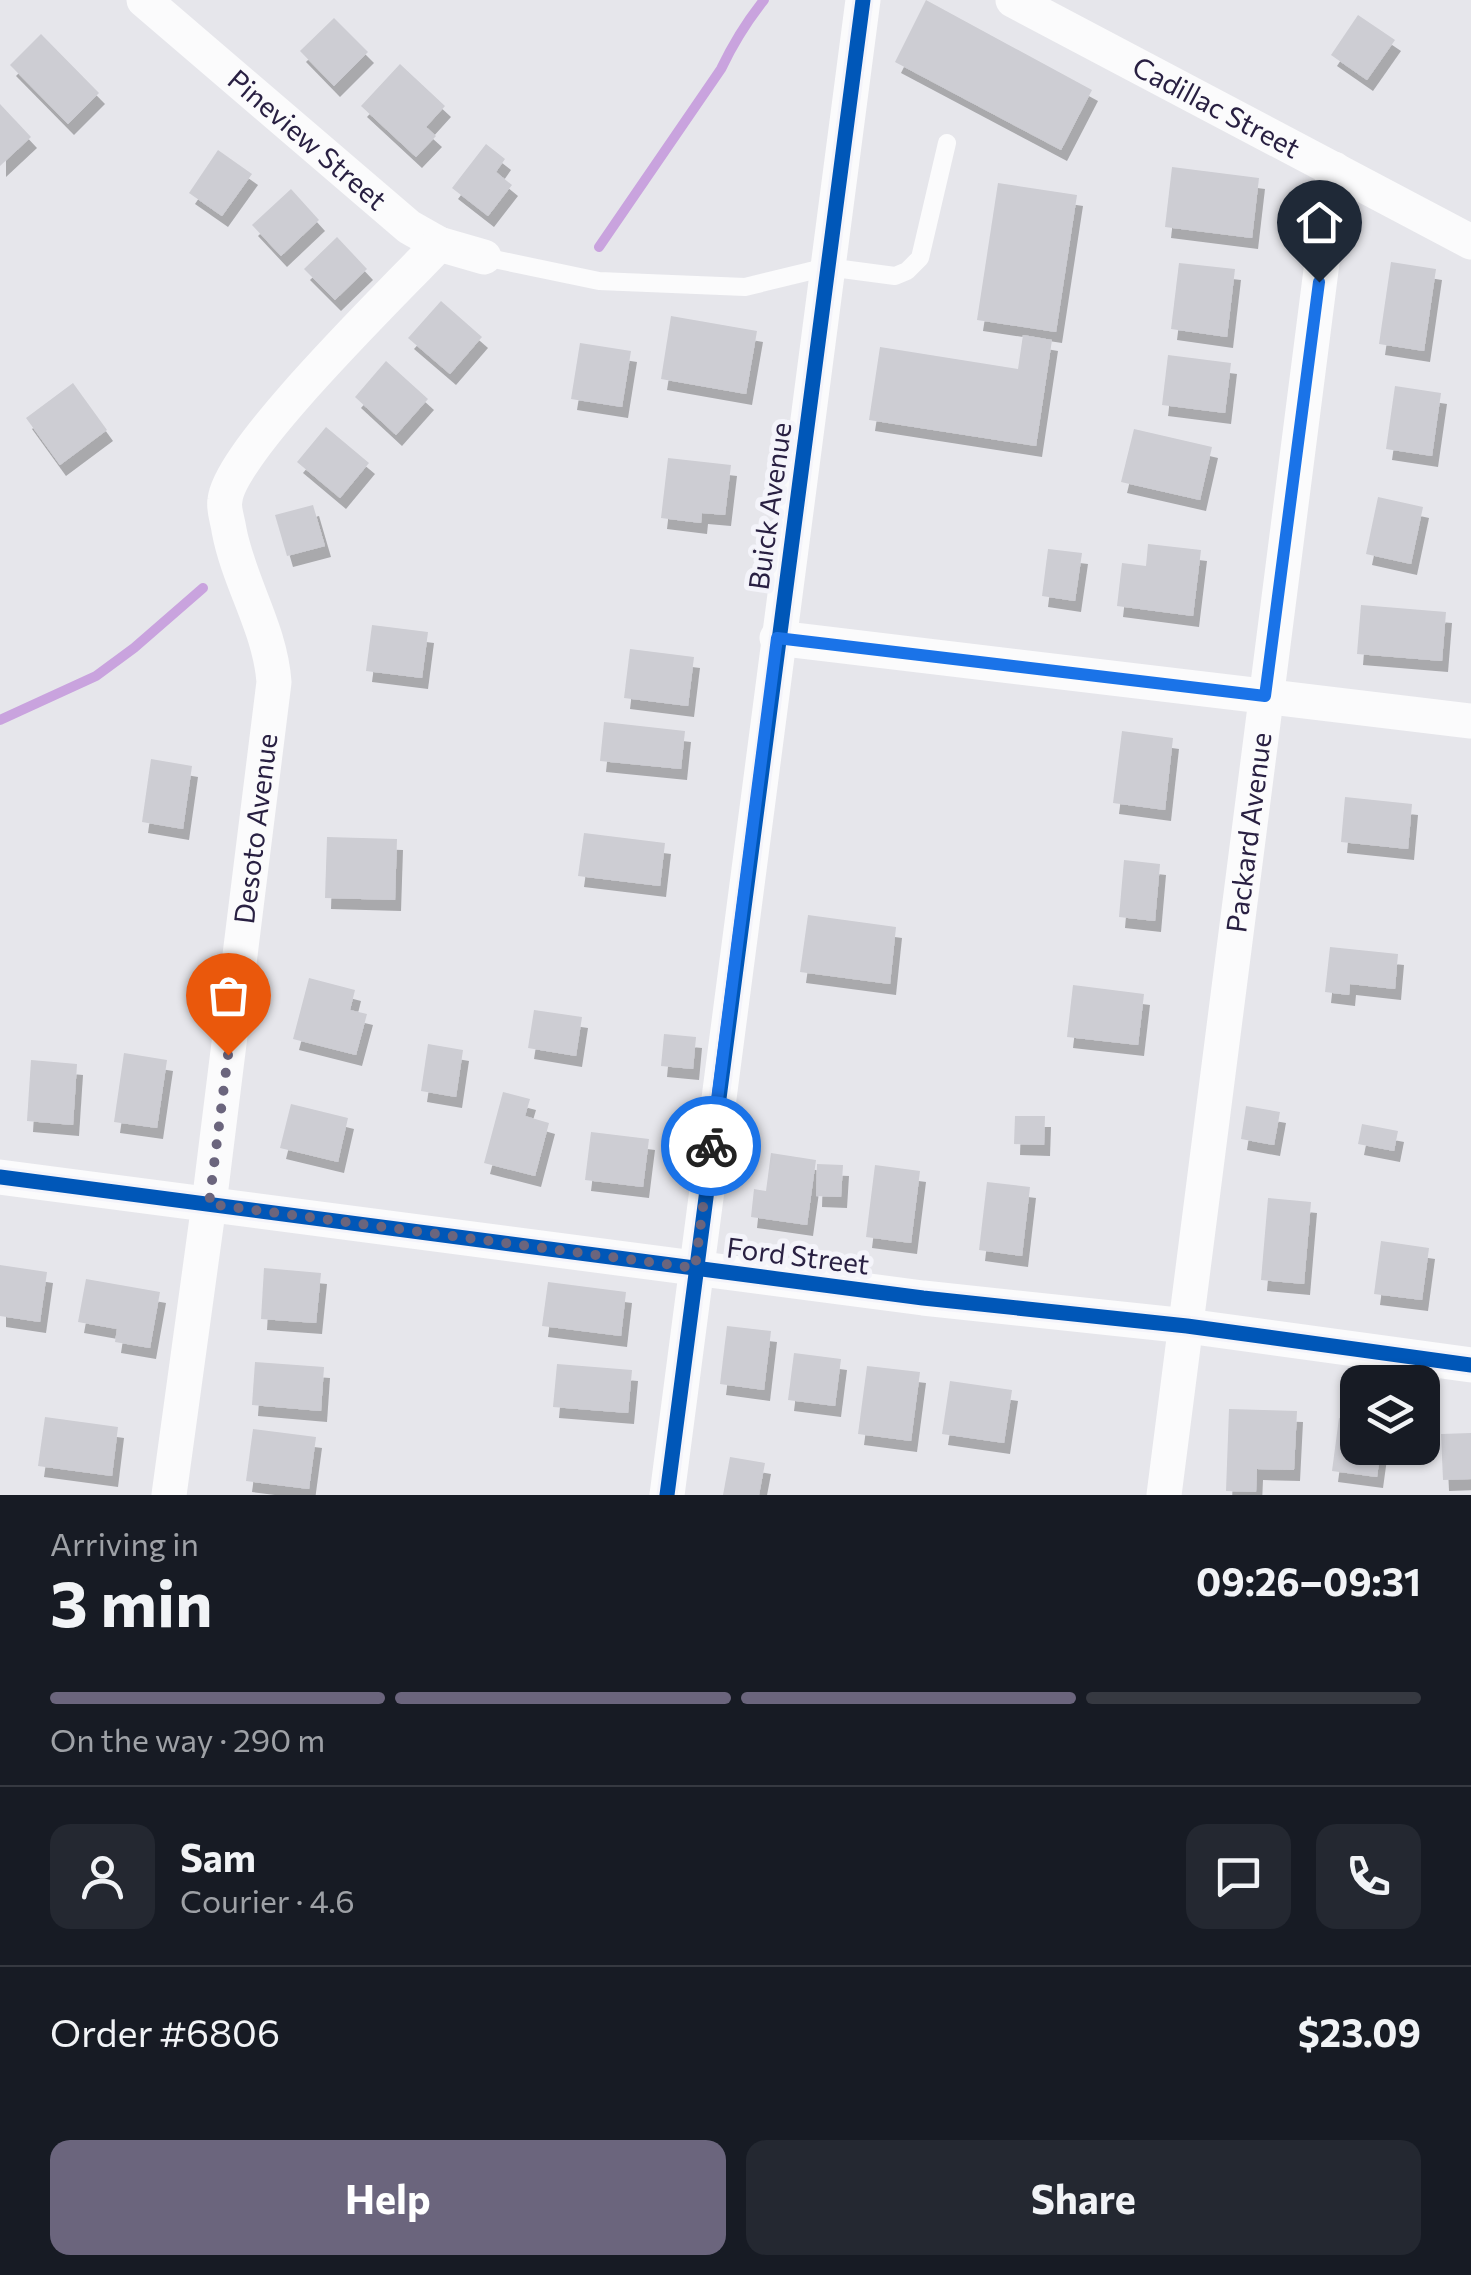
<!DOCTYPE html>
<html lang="en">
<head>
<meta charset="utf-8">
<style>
  :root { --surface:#171b24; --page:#242831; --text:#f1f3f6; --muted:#9ea1a6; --line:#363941; --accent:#6b657d }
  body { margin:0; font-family:Commissioner,sans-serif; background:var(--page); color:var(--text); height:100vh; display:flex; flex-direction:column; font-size:38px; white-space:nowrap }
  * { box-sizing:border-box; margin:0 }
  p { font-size:32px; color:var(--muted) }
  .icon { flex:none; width:55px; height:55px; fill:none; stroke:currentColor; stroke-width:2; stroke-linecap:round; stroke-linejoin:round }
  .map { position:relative; height:1495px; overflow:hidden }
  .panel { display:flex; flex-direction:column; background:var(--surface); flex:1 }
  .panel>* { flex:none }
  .tools { position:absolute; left:1340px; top:1365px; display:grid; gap:20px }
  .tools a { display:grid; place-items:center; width:100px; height:100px; border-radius:20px; background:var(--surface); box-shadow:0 2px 8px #0004; font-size:50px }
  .pin { position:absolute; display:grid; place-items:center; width:85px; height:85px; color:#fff; margin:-102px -42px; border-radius:50% 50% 50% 0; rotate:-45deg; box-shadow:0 0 10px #0007 }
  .pin .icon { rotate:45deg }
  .courier { position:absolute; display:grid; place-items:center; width:100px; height:100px; margin:-50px; border:8px solid #1a73e8; border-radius:50%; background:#fff; color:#222; box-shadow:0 2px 12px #0007 }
  .head em { font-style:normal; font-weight:700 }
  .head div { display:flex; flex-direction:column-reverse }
  .head { display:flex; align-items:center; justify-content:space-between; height:170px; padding:0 50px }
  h1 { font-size:65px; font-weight:700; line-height:75px }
  .bar { display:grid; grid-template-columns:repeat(4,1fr); gap:15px 10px; align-content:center; height:120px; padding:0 50px }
  .bar i { height:12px; border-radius:8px; background:var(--line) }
  .bar .selected { background:var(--accent) }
  .bar p { grid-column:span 4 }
  .line { display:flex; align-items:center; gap:25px; padding:0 50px; border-top:2px solid var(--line) }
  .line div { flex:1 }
  .round { display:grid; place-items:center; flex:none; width:105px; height:105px; border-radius:20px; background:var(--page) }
  .cta { display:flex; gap:20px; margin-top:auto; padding:20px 50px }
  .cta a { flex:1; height:115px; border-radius:20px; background:var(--accent); color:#fff; font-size:40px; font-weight:700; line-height:115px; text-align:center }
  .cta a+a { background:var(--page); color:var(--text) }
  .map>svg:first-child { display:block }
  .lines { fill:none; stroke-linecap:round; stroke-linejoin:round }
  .stream { stroke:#c9a3de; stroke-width:10 }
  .building { fill:#cdcdd3; filter:url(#shadow) }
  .lane { stroke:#fbfbfc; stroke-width:18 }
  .street { stroke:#fbfbfc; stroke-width:35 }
  .cycleway-casing { stroke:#f4f4fa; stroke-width:21 }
  .cycleway { stroke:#0057b8; stroke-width:15 }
  .done { stroke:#6b657d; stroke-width:10; stroke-dasharray:0 18 }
  .route { stroke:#1a73e8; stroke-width:12 }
  .labels { text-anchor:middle; stroke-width:10; stroke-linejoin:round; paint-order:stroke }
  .street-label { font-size:28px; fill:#292042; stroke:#f4f4fa }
</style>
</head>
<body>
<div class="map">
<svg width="1471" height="1495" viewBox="0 0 1471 1495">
  <defs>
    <filter id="shadow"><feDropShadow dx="6" dy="11" stdDeviation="0" flood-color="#0004"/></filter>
  </defs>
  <rect width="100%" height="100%" fill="#e6e6eb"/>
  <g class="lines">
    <!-- stream -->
    <g class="stream">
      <path d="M599 247 721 69C732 46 748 20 764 0"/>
      <polyline points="0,720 96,676 134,648 203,588"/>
    </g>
  </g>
  <!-- building -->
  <g class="building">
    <polygon points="926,0 1092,90 1061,150 895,62"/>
    <polygon points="1358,15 1395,40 1367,80 1331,55"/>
    <polygon points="334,18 368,52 334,86 300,51"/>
    <polygon points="41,34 99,93 68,124 10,65"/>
    <polygon points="400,64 445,106 426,127 436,136 416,157 361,106"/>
    <polygon points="0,104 31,137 0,166"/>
    <polygon points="486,144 505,159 496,172 512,185 488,216 452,188"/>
    <polygon points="218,150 252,174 222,216 189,193"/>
    <polygon points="1172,167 1259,178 1252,238 1165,227"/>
    <polygon points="998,183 1077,195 1056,332 977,320"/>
    <polygon points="291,189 319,220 281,256 252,225"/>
    <polygon points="337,237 367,269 335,300 304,269"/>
    <polygon points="1391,262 1436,269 1424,351 1379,344"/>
    <polygon points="1179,263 1235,269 1227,337 1171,329"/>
    <polygon points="441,301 482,337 450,374 408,338"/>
    <polygon points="671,316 757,331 746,394 661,379"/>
    <polygon points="1023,335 1052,340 1036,446 869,420 880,347 1018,369"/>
    <polygon points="580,343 631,351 622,407 571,399"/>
    <polygon points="1168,355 1231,363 1225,413 1162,405"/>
    <polygon points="386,361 428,399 396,435 355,397"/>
    <polygon points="73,383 107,430 60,465 26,418"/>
    <polygon points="1395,386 1441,393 1432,456 1386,449"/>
    <polygon points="326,427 369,463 340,498 297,462"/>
    <polygon points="1134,429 1212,447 1200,500 1121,482"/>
    <polygon points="668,458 731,465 725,515 702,513 701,523 661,518"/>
    <polygon points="1378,497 1423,507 1411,564 1366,554"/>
    <polygon points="313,505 325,546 287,556 275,515"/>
    <polygon points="1148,544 1201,550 1193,616 1117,606 1122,563 1146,566"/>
    <polygon points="1048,549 1082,553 1075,601 1042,596"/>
    <polygon points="1361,605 1446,612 1442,661 1357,654"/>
    <polygon points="372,625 428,632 422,678 366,671"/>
    <polygon points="630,649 694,657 688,706 624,698"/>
    <polygon points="604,722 685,731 681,769 600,761"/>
    <polygon points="1122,731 1173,738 1165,810 1113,803"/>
    <polygon points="151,759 192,766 183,829 142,822"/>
    <polygon points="1345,797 1412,804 1408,849 1341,842"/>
    <polygon points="584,833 665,843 660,886 578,876"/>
    <polygon points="327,837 397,839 395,900 325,898"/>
    <polygon points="1124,860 1160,864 1155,921 1119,917"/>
    <polygon points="808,915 896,927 890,984 800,972"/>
    <polygon points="1330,947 1398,954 1395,989 1350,984 1349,995 1325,992"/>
    <polygon points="309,978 355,990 350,1010 367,1014 356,1055 293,1039"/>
    <polygon points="1073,985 1144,994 1138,1045 1067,1037"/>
    <polygon points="534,1010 582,1017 576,1056 528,1048"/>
    <polygon points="664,1034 696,1037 693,1069 661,1066"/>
    <polygon points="428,1044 463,1050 456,1097 421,1091"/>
    <polygon points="124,1053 167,1060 157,1128 114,1122"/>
    <polygon points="31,1060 77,1064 73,1125 27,1121"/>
    <polygon points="503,1092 530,1099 525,1116 549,1123 535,1176 484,1163"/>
    <polygon points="291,1104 348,1118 338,1162 280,1148"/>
    <polygon points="1246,1106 1280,1112 1274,1145 1241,1139"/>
    <polygon points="1015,1116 1045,1116 1044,1145 1014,1144"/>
    <polygon points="1362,1124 1398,1131 1394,1151 1358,1144"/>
    <polygon points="591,1132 649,1139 643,1187 585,1180"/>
    <polygon points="771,1153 816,1160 807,1225 751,1217 754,1189 766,1191"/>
    <polygon points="817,1164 843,1165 841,1197 816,1196"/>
    <polygon points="875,1165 920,1171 911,1243 866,1237"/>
    <polygon points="987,1182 1030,1187 1022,1256 979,1250"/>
    <polygon points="1268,1198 1311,1202 1304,1284 1261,1280"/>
    <polygon points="1381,1241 1429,1248 1422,1300 1374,1294"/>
    <polygon points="0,1265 47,1272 40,1322 0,1316"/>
    <polygon points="264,1268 321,1273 316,1323 261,1319"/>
    <polygon points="86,1279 160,1292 150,1348 115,1342 117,1329 78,1322"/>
    <polygon points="548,1282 626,1292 621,1336 542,1326"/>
    <polygon points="727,1326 771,1331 764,1390 720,1384"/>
    <polygon points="794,1353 841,1359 835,1406 788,1400"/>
    <polygon points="255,1362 324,1367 321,1411 252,1405"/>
    <polygon points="557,1364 632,1370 628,1413 553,1407"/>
    <polygon points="867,1366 920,1372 911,1441 858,1434"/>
    <polygon points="950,1381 1012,1390 1004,1443 942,1434"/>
    <polygon points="1229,1409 1297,1411 1294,1470 1257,1469 1256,1492 1226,1491"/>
    <polygon points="45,1417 118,1427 112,1476 38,1466"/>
    <polygon points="1339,1418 1358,1421 1358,1448 1381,1448 1377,1477 1332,1471"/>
    <polygon points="253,1429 316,1437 309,1489 246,1481"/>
    <polygon points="1471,1433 1471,1479 1443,1480 1441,1434"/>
    <polygon points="730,1457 765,1463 759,1495 723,1495"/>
  </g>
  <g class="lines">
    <!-- lane -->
    <polyline class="lane" points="484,257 599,281 745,287 827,267 895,276 907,271 920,258 947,143"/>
    <!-- street -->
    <g class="street">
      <path id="s1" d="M144 0 409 227 439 244 484 257"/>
      <path id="s2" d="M1013 0 1471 242"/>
      <polyline points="777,638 1471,721"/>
      <polyline points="0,1177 923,1298 1187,1326 1471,1365"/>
      <path id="s3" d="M169 1495 209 1204 274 682C270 628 239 583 229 530 228 521 223 509 225 500 230 450 398 288 439 244"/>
      <polyline points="667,1495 863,0"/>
      <path id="s4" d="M1164 1495 1334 169"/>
    </g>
    <!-- cycleway casing -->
    <g class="cycleway-casing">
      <g id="cycleway">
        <polyline points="0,1177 923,1298 1187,1326 1471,1365"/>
        <polyline points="667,1495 863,0"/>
      </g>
    </g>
    <!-- cycleway -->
    <use href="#cycleway" class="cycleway"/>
  </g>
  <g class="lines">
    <!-- done -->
    <polyline class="done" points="228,1055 209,1204 695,1268 711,1146"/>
    <!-- route -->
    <polyline class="route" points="711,1146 777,638 1265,696 1319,282"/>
  </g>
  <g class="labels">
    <!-- street labels -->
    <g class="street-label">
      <text dy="10" stroke="none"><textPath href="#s2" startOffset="230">Cadillac Street</textPath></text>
      <text dy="10" stroke="none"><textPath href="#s1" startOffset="215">Pineview Street</textPath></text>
      <text transform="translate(770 506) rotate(-82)" y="10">Buick Avenue</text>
      <text dy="10" stroke="none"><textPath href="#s3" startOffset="672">Desoto Avenue</textPath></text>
      <text dy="10" stroke="none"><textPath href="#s4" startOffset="668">Packard Avenue</textPath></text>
      <text transform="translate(798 1256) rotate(7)" y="10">Ford Street</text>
    </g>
  </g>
</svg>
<div class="tools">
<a><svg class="icon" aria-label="layers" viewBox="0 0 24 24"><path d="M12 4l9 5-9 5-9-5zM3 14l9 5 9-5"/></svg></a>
</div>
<div class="pin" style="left:228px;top:1055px;background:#ea580c"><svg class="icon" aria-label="bag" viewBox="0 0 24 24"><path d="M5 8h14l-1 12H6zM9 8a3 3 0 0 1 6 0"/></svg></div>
<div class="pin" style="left:1319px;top:282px;background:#1f2937"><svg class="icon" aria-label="home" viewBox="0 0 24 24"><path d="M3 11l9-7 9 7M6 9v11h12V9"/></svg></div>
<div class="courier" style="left:711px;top:1146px"><svg class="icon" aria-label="bike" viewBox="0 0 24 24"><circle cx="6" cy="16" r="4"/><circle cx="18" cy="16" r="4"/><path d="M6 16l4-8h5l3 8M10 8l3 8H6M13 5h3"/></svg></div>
</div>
<section class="panel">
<div class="head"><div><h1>3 min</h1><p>Arriving in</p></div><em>09:26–09:31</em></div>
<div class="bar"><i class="selected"></i><i class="selected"></i><i class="selected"></i><i></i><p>On the way · 290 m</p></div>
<div class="line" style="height:180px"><a class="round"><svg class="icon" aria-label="person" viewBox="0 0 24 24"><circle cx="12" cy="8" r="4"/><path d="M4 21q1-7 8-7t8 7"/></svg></a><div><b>Sam</b><p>Courier · 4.6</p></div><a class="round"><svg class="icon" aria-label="chat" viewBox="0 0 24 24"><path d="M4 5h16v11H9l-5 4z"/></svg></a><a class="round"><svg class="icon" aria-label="phone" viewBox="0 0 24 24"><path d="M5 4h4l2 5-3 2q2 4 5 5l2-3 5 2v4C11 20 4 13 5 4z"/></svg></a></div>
<div class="line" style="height:130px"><div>Order #6806</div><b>$23.09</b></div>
<div class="cta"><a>Help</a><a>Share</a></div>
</section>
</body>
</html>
